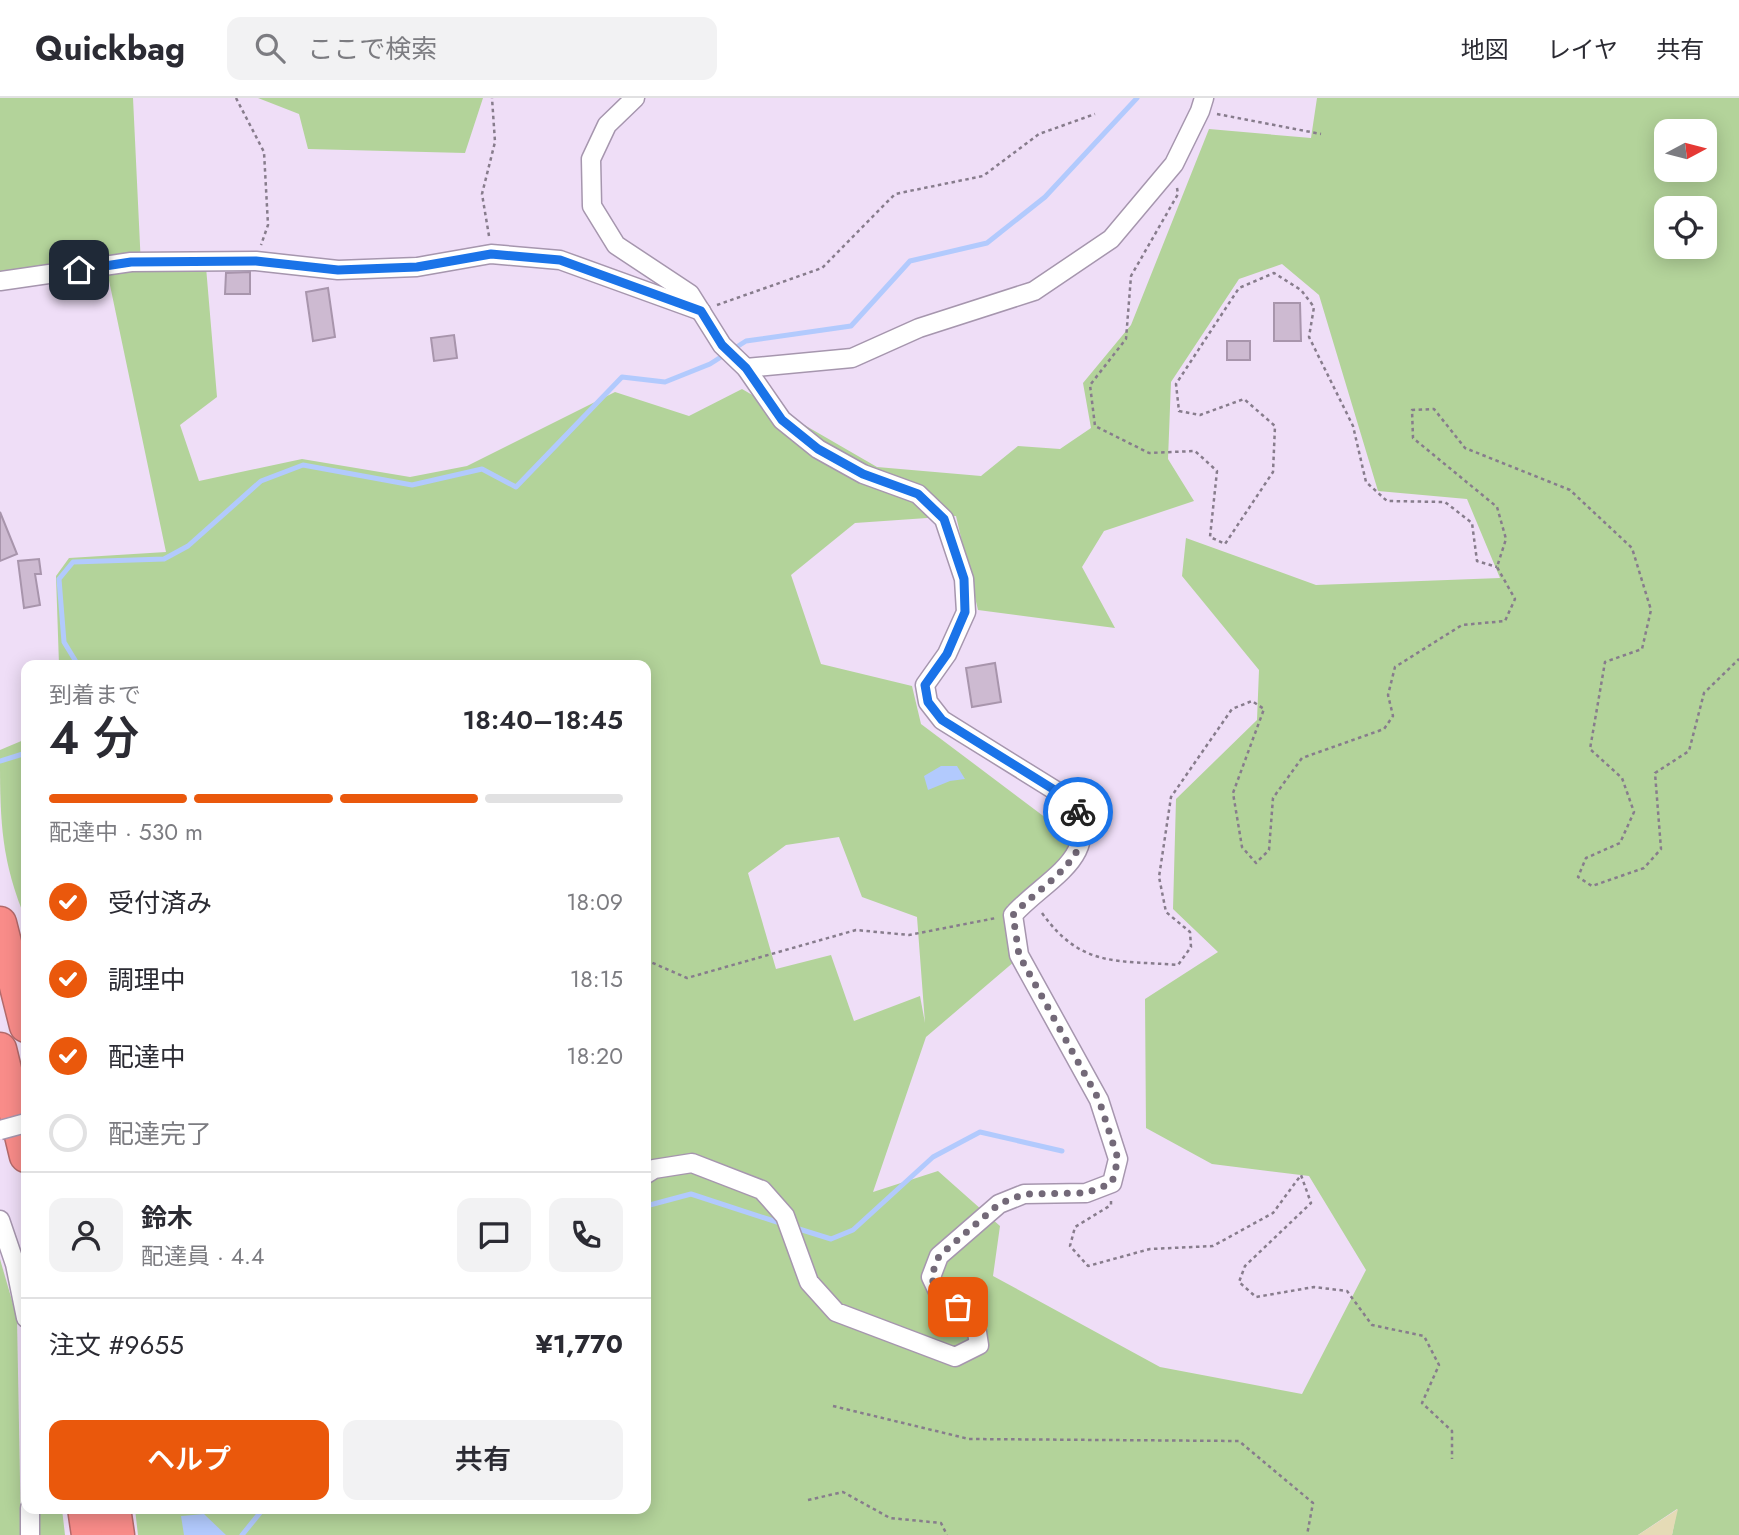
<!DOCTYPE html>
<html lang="ja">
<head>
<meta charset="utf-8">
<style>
  :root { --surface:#fff; --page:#f2f2f3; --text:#2b2b33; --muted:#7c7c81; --line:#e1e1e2; --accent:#ea580c }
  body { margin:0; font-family:Jost,"Noto Sans JP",sans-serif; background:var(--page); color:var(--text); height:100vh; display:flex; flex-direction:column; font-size:26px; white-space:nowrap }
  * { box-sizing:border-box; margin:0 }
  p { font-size:23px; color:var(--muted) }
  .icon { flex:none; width:38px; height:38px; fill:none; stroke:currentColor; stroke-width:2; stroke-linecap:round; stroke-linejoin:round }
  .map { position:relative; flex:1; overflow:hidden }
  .side { position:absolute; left:21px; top:562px; width:630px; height:854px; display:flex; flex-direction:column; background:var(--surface); border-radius:14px; box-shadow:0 4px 18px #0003 }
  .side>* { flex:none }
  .needle { width:46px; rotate:83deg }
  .tools { position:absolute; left:1654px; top:21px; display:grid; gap:14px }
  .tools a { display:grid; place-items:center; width:63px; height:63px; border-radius:14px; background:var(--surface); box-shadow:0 4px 18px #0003; font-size:35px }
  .pin { position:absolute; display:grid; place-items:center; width:60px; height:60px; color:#fff; margin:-30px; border-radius:14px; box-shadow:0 4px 10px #0006 }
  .courier { position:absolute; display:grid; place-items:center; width:70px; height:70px; margin:-35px; border:5px solid #1a73e8; border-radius:50%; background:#fff; color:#222; box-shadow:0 2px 9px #0007 }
  .overview em { font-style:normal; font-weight:600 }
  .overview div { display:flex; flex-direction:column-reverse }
  .overview { display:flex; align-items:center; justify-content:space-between; height:119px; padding:0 28px }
  h1 { font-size:46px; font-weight:600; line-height:52px }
  .bar { display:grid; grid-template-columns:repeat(4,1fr); gap:10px 7px; align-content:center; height:84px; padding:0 28px }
  .bar i { height:9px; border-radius:5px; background:var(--line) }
  .bar .selected { background:var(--accent) }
  .bar p { grid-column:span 4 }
  .line { display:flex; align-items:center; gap:18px; padding:0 28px; border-top:2px solid var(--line) }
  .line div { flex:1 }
  .round { display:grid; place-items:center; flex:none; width:74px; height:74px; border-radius:14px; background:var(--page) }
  ol { padding:0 28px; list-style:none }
  li { display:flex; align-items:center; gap:21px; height:77px }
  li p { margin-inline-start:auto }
  li .icon { padding:7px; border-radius:50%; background:var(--accent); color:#fff; stroke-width:4 }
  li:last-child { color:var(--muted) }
  li i { width:38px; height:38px; border:4px solid var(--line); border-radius:50% }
  .primary-button { display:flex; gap:14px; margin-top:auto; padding:14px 28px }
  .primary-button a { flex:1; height:80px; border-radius:14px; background:var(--accent); color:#fff; font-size:28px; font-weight:600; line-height:80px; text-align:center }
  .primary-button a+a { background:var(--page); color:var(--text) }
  header { display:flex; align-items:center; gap:42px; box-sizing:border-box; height:98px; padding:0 35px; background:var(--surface); border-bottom:2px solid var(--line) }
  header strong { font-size:33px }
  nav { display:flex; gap:38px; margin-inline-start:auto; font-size:24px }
  .search { width:490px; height:63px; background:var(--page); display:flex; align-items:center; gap:18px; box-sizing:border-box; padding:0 24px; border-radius:14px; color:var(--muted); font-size:26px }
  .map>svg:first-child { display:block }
  .green { fill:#b3d39a; fill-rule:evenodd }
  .sand { fill:#e5dbb6 }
  .water { fill:#b2cafd }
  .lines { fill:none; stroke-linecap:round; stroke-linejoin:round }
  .stream { stroke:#b2cafd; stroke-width:5 }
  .building { fill:#cdbad1; stroke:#a895ac; stroke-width:2 }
  .street-casing { stroke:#a696ae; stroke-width:21 }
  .highway-casing { stroke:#b36a6b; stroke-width:35 }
  .path { stroke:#877c8c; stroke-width:2.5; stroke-dasharray:3.5 3.5; stroke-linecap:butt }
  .street { stroke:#fff; stroke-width:18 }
  .highway { stroke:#f98c89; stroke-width:32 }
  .street-bridge-casing { stroke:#a696ae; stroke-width:21; stroke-linecap:butt }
  .street-bridge { stroke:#fff; stroke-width:18 }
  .done { stroke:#736978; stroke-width:7; stroke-dasharray:0 12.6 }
  .route { stroke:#1a73e8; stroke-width:9 }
</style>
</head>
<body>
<header>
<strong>Quickbag</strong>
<div class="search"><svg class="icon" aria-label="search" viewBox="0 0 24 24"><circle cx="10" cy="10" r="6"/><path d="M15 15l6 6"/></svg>ここで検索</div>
<nav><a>地図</a><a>レイヤ</a><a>共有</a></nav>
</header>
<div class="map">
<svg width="1739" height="1437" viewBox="0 0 1739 1437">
  <rect width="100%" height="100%" fill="#efdef7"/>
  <!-- green -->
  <g class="green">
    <path d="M0 0H133L141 168 206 169 217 299 180 327 199 383 302 361 410 379 467 368 615 294 689 318 742 291 877 369 981 378 1018 348 1060 351 1091 330 1083 285 1131 227 1209 31 1311 40 1317 0H1739V1437H1672L1677 1411 1638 1437H138L135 1411 646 1410V567H59L56 478 69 460 166 454 107 173 0 181ZM1666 33H1704V72H1666ZM1666 110H1704V149H1666ZM1282 166 1319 197 1378 393 1467 401 1500 480 1316 487 1186 440 1182 478 1259 572 1257 622 1176 701 1173 811 1218 854 1145 901 1146 1030 1212 1066 1309 1078 1366 1172 1302 1296 1160 1269 993 1178 1000 1128 938 1073 873 1094 926 939 1015 863 1007 808 1086 750 921 626 912 588 821 566 791 477 855 425 956 418 978 512 1115 530 1082 469 1104 433 1194 403 1168 361 1171 284 1239 181ZM839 739 862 799 917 819 925 925 920 898 854 923 831 857 776 871 748 775 786 747Z"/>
    <polygon points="258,0 483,0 465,55 308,51 299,16"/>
    <path d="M26 641V822C0 761 0 719 0 652Z"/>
    <polygon points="0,1161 17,1220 21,1437 0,1437"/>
    <polygon points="40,1411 62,1411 65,1437 40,1437"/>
  </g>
  <!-- sand -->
  <polygon class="sand" points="1678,1411 1672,1437 1638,1437"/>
  <!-- water -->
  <g class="water">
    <polygon points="941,668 957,668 965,681 950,683 928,692 924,678"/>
    <polygon points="204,1416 226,1437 184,1437 181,1418"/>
  </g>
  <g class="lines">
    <!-- stream -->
    <g class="stream">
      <polyline points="78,567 64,544 59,481 73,464 164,461 188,448 261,383 303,367 412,387 482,371 516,389 622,279 665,284 710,266 746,243 851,228 910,163 987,145 1045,99 1137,0"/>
      <polyline points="0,663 26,655"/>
      <polyline points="646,1108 691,1096 777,1124"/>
      <polyline points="799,1131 831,1141 853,1132 933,1059 980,1034 1062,1053"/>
      <polyline points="242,1437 264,1410"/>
    </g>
  </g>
  <!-- building -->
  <g class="building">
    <polygon points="250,174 250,196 225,196 226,175"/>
    <polygon points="328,190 335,239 313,243 306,194"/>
    <polygon points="1274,205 1300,205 1301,243 1274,243"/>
    <polygon points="454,237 457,260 434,263 431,240"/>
    <rect x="1227" y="243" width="23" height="19"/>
    <polygon points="0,414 17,456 0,463"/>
    <polygon points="39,461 41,476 35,476 40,507 24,510 18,463"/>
    <polygon points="995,565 1001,604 972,609 966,570"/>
  </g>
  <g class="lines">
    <!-- street casing -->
    <g class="street-casing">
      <g id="street">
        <path d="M635 0 607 27 591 61 592 108 616 147 690 196 722 247 746 270 782 322 818 351 863 376 918 396 944 421 964 481 966 514 947 556 925 587 928 604 942 622 1069 701C1108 757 1046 780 1013 817L1019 857 1099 1002 1118 1061 1112 1085 1086 1095 1024 1096 999 1106 939 1158 931 1179 940 1198 975 1221 979 1247 955 1259 836 1214 809 1184 785 1118 762 1092 692 1065 654 1071 646 1076"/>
        <polyline points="0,183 131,164 256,163 338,172 417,169 491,156 560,162 701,213"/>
        <polyline points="746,270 852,260 919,230 1034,193 1111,141 1174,66 1200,13 1204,0"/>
        <polyline points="0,1122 15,1166 26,1220"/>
        <polyline points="30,1410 30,1437"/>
      </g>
    </g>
    <!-- highway casing -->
    <g class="highway-casing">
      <g id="highway">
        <polyline points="0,825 26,928"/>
        <polyline points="0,951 26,1058"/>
        <polyline points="84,1410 88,1437"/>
        <polyline points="114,1410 118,1437"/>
      </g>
    </g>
    <!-- path -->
    <g class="path">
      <polyline points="236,0 264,54 268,127 261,147"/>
      <polyline points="1217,16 1321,36"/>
      <polyline points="1177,90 1178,96 1131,178 1126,241 1090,287 1095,328 1149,355 1195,353 1217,373 1210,439 1225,446 1273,374 1275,328 1244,301 1200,317 1179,313 1176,286 1239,190 1274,175 1301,192 1314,209 1309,239 1353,328 1366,384 1387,403 1445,404 1472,425 1477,463 1497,469"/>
      <polyline points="489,138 482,96 495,44 492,0"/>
      <polyline points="717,207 822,170 895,96 983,78 1039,36 1095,16"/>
      <path d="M1042 815C1081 870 1117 862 1178 867L1191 849 1190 834 1166 814 1159 779 1171 699 1232 611 1252 603 1264 611 1233 695 1242 749 1256 765 1269 752 1273 700 1302 660 1384 631 1393 618 1388 597 1395 569 1462 527 1505 523 1515 501 1497 469 1506 441 1497 409 1413 340 1412 312 1434 311 1465 350 1570 392 1632 450 1651 512 1642 551 1605 564 1590 651 1622 680 1634 714 1620 745 1586 760 1578 779 1592 788 1644 770 1661 751 1655 675 1689 653 1704 595 1739 561"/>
      <polyline points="646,862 687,880 856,832 909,837 996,820"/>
      <polyline points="1111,1103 1111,1107 1075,1129 1070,1148 1088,1168 1150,1151 1213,1148 1273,1115 1301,1077 1311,1105 1245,1168 1239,1184 1256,1199 1314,1189 1347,1193 1372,1227 1424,1238 1439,1267 1422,1305 1452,1333 1452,1361"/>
      <polyline points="833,1308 969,1341 1239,1343 1313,1405 1307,1437"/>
      <polyline points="808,1402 843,1394 890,1420 941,1425 947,1437"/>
    </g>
    <!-- street -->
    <use href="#street" class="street"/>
    <!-- highway -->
    <use href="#highway" class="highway"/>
    <!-- street-bridge casing -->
    <g class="street-bridge-casing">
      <polyline id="street-bridge" points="0,1032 26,1025"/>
    </g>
    <!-- street-bridge -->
    <use href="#street-bridge" class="street-bridge"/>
  </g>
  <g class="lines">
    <!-- done -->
    <path class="done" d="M958 1209 940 1198 931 1179 939 1158 999 1106 1024 1096 1086 1095 1112 1085 1118 1061 1099 1002 1019 857 1013 817C1037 790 1101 756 1078 714"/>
    <!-- route -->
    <polyline class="route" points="79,172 131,164 256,163 338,172 417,169 491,156 560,162 701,213 722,247 746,270 782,322 818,351 863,376 918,396 944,421 964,481 965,514 947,556 925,587 928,604 942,622 1069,701 1078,714"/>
  </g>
</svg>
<div class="tools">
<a><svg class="needle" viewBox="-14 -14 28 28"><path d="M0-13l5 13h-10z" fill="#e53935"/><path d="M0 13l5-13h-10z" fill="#7c7c81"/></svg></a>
<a><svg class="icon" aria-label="locate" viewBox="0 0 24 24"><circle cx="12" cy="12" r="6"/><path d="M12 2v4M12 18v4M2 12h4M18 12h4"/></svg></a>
</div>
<div class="pin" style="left:958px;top:1209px;background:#ea580c"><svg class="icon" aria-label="bag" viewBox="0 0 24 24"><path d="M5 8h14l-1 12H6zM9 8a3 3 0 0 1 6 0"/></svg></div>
<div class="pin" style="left:79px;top:172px;background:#1f2937"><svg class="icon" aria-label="home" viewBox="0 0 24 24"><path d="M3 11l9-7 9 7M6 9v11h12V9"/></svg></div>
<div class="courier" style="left:1078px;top:714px"><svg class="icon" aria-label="bike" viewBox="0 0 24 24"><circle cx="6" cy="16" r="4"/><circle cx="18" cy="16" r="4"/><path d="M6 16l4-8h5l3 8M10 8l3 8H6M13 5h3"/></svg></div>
<section class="side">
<div class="overview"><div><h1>4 分</h1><p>到着まで</p></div><em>18:40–18:45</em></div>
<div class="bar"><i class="selected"></i><i class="selected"></i><i class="selected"></i><i></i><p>配達中 · 530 m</p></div>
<ol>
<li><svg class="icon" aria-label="check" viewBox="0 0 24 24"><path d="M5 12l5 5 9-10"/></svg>受付済み<p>18:09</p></li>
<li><svg class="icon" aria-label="check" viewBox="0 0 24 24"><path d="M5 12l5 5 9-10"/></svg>調理中<p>18:15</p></li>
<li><svg class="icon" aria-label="check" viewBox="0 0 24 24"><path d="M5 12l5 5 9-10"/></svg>配達中<p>18:20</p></li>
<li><i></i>配達完了</li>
</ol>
<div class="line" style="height:126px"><a class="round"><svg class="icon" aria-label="person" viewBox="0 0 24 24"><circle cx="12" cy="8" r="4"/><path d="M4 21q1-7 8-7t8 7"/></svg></a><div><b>鈴木</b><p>配達員 · 4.4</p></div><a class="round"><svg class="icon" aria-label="chat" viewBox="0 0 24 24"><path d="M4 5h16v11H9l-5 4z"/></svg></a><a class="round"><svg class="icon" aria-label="phone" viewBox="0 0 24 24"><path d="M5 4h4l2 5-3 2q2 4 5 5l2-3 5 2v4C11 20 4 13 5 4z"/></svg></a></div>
<div class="line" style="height:91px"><div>注文 #9655</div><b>¥1,770</b></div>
<div class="primary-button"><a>ヘルプ</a><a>共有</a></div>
</section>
</div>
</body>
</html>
